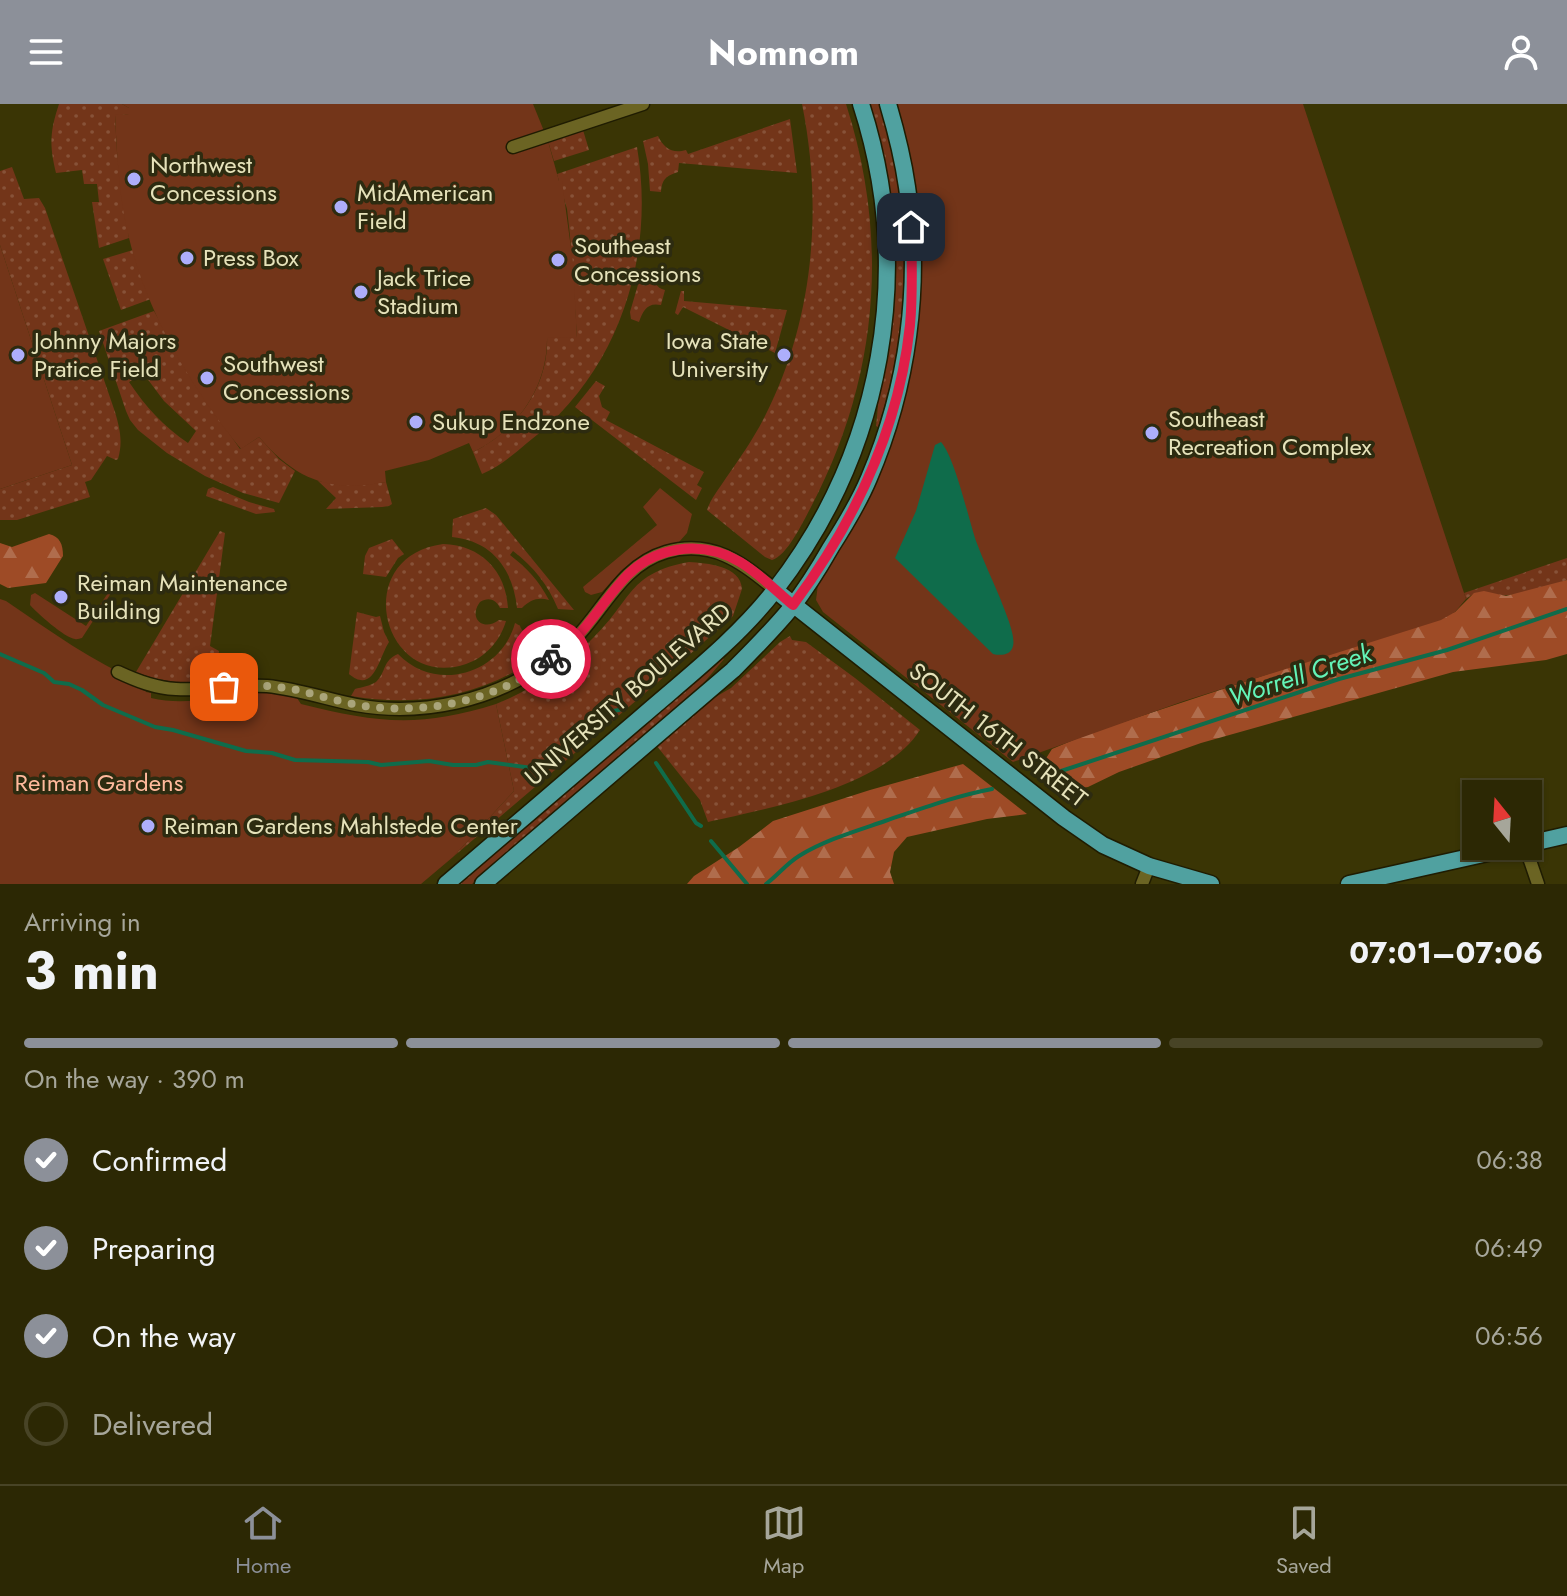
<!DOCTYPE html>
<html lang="en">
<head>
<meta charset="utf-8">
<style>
  :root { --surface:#2c2804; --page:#383413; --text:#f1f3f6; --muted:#a6a69a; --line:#484426; --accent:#8c9099 }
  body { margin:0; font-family:Jost,sans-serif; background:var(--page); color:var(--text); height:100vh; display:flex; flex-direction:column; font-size:30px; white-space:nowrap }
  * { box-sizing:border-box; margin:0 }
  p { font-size:26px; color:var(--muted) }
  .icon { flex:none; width:44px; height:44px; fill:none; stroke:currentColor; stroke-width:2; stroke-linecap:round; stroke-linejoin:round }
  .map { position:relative; height:780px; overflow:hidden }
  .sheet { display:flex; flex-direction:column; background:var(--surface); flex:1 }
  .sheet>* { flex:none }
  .needle { width:52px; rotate:342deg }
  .fabs { position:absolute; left:1462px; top:676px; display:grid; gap:16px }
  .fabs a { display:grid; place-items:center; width:80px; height:80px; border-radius:0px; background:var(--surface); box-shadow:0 2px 6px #0004,0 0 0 2px var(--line); font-size:40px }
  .pin { position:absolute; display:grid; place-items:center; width:68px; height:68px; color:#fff; margin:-34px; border-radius:16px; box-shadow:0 4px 12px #0006 }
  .courier { position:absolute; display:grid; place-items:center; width:80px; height:80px; margin:-40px; border:6px solid #e11d48; border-radius:50%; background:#fff; color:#222; box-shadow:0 2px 10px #0007 }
  .headline em { font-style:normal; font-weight:700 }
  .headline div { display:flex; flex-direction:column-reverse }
  .headline { display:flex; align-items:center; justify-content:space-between; height:136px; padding:0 24px }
  h1 { font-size:52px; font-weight:700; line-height:60px }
  .bar { display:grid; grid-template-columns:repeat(4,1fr); gap:12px 8px; align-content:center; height:96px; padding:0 24px }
  .bar i { height:10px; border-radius:6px; background:var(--line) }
  .bar .active { background:var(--accent) }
  .bar p { grid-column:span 4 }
  ol { padding:0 24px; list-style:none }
  li { display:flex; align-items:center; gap:24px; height:88px }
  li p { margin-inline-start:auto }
  li .icon { padding:8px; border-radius:50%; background:var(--accent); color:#fff; stroke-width:4 }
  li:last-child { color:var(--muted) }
  li i { width:44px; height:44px; border:4px solid var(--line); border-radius:50% }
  header { display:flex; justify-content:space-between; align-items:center; height:104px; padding:0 24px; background:var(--accent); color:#fff; font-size:36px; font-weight:700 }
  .menu { display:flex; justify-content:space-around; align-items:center; height:112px; border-top:2px solid var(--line); background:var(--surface); font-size:22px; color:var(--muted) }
  .menu a { display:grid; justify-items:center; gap:4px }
  .menu .active { color:var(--accent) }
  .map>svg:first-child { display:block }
  .grass { fill:url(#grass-dots); fill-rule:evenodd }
  .forest { fill:url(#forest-firs) }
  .garden { fill:#733519 }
  .water { fill:#0f6c4b }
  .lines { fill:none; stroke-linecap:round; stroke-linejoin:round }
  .stream { stroke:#0f6c4b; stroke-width:4 }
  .minor-casing { stroke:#1f1c02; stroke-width:15 }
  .major-casing { stroke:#1f1c02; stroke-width:19 }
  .minor { stroke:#6b6423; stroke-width:12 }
  .major { stroke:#50a1a0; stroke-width:16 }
  .done { stroke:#aaa57b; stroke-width:8; stroke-dasharray:0 14.4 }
  .route { stroke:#e11d48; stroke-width:10 }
  .poi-dot { fill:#adaefb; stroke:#2d2b10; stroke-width:3 }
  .labels { text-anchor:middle; stroke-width:7; stroke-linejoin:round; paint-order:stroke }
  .poi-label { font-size:24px; fill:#e6e2ba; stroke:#2d2b10; text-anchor:start }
  .street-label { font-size:24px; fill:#e6e2ba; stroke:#2d2b10 }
  .park-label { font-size:24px; fill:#ffb99c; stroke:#2d2b10 }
  .water-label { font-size:26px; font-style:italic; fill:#63f4b8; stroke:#2d2b10 }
</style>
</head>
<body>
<header><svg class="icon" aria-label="menu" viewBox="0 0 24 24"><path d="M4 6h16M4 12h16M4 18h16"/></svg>Nomnom<svg class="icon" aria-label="person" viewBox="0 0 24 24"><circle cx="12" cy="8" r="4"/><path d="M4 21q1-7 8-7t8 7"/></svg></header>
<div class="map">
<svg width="1567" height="780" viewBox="0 0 1567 780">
  <defs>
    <pattern id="grass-dots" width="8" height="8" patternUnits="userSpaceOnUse" patternTransform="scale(2)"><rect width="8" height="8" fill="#733519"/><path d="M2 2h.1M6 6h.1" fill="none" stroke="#875238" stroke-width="1.8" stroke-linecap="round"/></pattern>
    <pattern id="forest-firs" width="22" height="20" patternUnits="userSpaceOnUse" patternTransform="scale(2)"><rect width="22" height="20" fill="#9e4b26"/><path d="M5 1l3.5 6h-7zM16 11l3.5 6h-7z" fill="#b06d4d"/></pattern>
  </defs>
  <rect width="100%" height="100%" fill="#3a3505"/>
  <!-- grass -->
  <g class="grass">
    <path d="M59 0H122L129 4V10L115 12 117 48 129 134 99 144 92 98H99L97 80H84L82 66 56 69C49 41 50 27 59 0Z"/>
    <path d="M802 0H846C890 137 878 276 811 403 803 418 787 452 772 456L765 453 707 406C711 394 719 385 726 374 740 354 754 334 765 312 814 216 823 104 802 0Z"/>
    <path d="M868 0H879C914 102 911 221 878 323L876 322C878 307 878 293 880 279 883 259 889 239 891 218 899 145 891 70 868 0Z"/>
    <path d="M790 15 797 69 679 59 678 68C666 72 662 75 661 88L650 87 648 60 643 37 658 32C664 44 672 50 686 46L688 50Z"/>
    <polygon points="583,26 589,46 554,57 548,37"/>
    <path d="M637 43C656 154 618 270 527 339 513 351 499 363 482 370L473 348C516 327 549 283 547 233H577L570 132 567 105 557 70Z"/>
    <path d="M12 63 24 95 39 94 45 104 115 308C120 325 123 338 118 355L116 356 107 352 91 376 85 378 90 393 17 416H0V385L72 361 0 141V67Z"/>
    <polygon points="143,143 159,192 121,206 103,155"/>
    <path d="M642 167 654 169C653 177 656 184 665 186L661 201C647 198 643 207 639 218L631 215 630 208Z"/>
    <polygon points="681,187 684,187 684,197 787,206 775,249 683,203 678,211 675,209"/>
    <path d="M154 207 196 282 240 345 259 333 279 355 295 367 279 399 243 389 205 372 167 349 138 326 130 316 126 307 99 227ZM143 269 164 297 196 327 188 339C164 323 145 302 129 278Z"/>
    <polygon points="596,277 605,282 599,292 602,303 610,308 606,316 704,368 697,381 702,384 696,396 575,303"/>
    <polygon points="318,377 354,381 386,378 392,400 389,402 382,403 326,405 336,394"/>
    <polygon points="213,383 249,398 274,405 275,408 256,410 206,392 208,385"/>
    <path d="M486 404 496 411 574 506 558 505C548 481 534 463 513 447L510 451C527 464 539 477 549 496 538 493 530 496 522 504H517C513 466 493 437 452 433L453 415Z"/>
    <path d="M220 427 225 429 210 542 219 547C218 554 218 566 212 572 198 586 152 575 136 568Z"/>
    <polygon points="392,435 404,450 398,454 386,473 363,470 365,452 369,444"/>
    <path d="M443 440C481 441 506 467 508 504H500C496 495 488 493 480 498 468 514 483 528 499 516L506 517C500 537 486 553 466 560 383 588 348 453 443 440Z"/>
    <path d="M1567 454V476C1549 482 1529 489 1510 491 1492 494 1484 481 1466 495L1464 489Z"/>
    <path d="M689 458C707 459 741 462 742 485L733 512 730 515 672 566 453 753 514 687 496 600C534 585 566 562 594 533 632 496 628 469 689 458Z"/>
    <path d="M357 508 376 513 380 512 384 528 389 538C379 553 374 591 349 570Z"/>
    <path d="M515 519C524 524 517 519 523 527 531 537 541 535 552 533L555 530 566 533C501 586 434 606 351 592L355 585C362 583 370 582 376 578 387 567 382 557 398 550 435 589 501 571 515 519Z"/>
    <path d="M790 532 792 536 806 538 855 574 920 626C884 683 770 704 708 718L700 696 656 641 705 599 731 584 780 538Z"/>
    <polygon points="721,553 724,555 695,589 472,780 456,780"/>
  </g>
  <!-- forest -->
  <g class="forest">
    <path d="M49 430C60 433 63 440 63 452L46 479 8 484 0 480V439L12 443Z"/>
    <polygon points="1567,476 1567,550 1546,556 1453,568 1201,639 1119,668 1088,683 1066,686 1052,674 1045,656 1052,645 1090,629 1455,508 1474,489 1484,487 1506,492"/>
    <polygon points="963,660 1027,710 987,715 907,733 894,748 890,768 894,780 687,780 694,772 739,743 773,717 870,686"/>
  </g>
  <!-- garden -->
  <g class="garden">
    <path d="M122 0H533L548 37 559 77H562L573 159 577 234 547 233C548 283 517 327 473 348L469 339 429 356 385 367 386 378C330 389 296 376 259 333L241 345C192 285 147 209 129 134 119 94 117 52 115 11L129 10V4Z"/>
    <polygon points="894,0 1303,0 1466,495 1455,508 1441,516 1184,597 1013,658 823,508 816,496 818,480 859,410 917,210"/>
    <polygon points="0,141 72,361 0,385"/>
    <polygon points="660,384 692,410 687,429 679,438 652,446 641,452 621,467 602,488 591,491 585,488 583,483 657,421 643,403"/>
    <path d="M112 483 113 486 82 534C80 534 77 536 75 535 65 534 37 509 30 501L31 491 35 489 86 522Z"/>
    <path d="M0 495 6 497C50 527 93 558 142 579L146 588 151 589V594C172 599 192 597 213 595L222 583 291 585 301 600C376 619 420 624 496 600L514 687 453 753 421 780H0Z"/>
  </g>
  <!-- water -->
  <path class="water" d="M941 338C955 354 968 413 976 437 983 456 992 475 1000 494 1004 505 1016 531 1013 542 1011 551 1001 552 993 550L895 454 916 407 935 341Z"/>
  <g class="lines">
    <!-- stream -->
    <g class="stream">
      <polyline points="0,550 44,569 54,578 69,580 82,586 103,601 155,623 173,626 246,647 272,649 295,656 368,658 381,661 429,657 453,661 476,661 488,658 532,664 551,656 607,608 619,606"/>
      <polyline points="656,659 696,719 701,722"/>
      <polyline points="1043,673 1339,575 1447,546 1567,505"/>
      <polyline points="711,737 747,780"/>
      <path d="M766 780C778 771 786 760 799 752 825 736 856 727 885 717 921 705 955 692 992 685"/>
    </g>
    <!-- minor casing -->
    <g class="minor-casing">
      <g id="minor">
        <polyline points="513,43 643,0"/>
        <path d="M118 568C137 577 155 584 176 585 206 587 237 580 267 582 298 585 326 595 356 601 421 613 494 597 547 558 557 551 567 543 575 535 605 504 622 461 666 448 711 435 743 458 775 486"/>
        <polyline points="1525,742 1538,780"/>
        <polyline points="1142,780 1149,762"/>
      </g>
    </g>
    <!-- major casing -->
    <g class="major-casing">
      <g id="major">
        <polyline points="775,486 1064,714 1103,741 1149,762 1211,780"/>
        <polyline points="1528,740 1567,731"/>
        <path d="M446 780C510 725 575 670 639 615 686 574 737 535 775 486 883 347 915 167 861 0"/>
        <path d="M483 780 733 566C753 546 773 526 791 504 806 485 819 464 831 443 845 421 859 398 869 374 908 283 922 180 907 83 903 55 896 27 888 0"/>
        <polyline points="1349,780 1519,742"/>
      </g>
    </g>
    <!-- minor -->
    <use href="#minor" class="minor"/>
    <!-- major -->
    <use href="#major" class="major"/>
  </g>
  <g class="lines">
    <!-- done -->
    <path class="done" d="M224 583C247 581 270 581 292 585 314 590 336 597 358 601 424 612 498 597 551 555"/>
    <!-- route -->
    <path class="route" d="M551 555C559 549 568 542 575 535 592 517 605 496 622 477 652 442 701 435 740 458 760 470 776 487 793 501 854 419 899 324 910 221 913 189 912 156 911 123"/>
  </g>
  <!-- markers -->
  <g class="poi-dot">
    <circle cx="134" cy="75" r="8"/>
    <circle cx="341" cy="103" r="8"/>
    <circle cx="187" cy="154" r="8"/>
    <circle cx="558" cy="156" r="8"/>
    <circle cx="361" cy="188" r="8"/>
    <circle cx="18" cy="251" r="8"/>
    <circle cx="784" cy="251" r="8"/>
    <circle cx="207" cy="274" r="8"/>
    <circle cx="416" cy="318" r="8"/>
    <circle cx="1152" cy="329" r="8"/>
    <circle cx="61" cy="493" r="8"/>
    <circle cx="148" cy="722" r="8"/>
  </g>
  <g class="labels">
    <!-- poi labels -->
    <g class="poi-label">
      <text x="150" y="69">Northwest<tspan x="150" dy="28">Concessions</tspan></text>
      <text x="357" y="97">MidAmerican<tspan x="357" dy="28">Field</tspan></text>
      <text x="574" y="150">Southeast<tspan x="574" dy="28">Concessions</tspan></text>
      <text x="203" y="162">Press Box</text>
      <text x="377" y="182">Jack Trice<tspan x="377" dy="28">Stadium</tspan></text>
      <text x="34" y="245">Johnny Majors<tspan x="34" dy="28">Pratice Field</tspan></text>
      <text x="768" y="245" text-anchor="end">Iowa State<tspan x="768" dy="28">University</tspan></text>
      <text x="223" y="268">Southwest<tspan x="223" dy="28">Concessions</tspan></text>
      <text x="1168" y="323">Southeast<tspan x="1168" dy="28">Recreation Complex</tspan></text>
      <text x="432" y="326">Sukup Endzone</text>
      <text x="77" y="487">Reiman Maintenance<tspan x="77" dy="28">Building</tspan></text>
      <text x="164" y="730">Reiman Gardens Mahlstede Center</text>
    </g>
    <!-- street labels -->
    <g class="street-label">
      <text transform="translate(628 590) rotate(-41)" y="8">UNIVERSITY BOULEVARD</text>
      <text transform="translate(998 631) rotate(38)" y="8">SOUTH 16TH STREET</text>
    </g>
    <!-- park labels -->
    <g class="park-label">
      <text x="99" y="687">Reiman Gardens</text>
    </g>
    <!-- water labels -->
    <g class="water-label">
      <text transform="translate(1300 571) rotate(-18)" y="9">Worrell Creek</text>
    </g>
  </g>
</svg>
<div class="fabs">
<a><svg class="needle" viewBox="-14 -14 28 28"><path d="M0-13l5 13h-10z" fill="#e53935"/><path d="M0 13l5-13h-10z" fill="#a6a69a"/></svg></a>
</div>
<div class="pin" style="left:224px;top:583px;background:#ea580c"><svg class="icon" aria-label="bag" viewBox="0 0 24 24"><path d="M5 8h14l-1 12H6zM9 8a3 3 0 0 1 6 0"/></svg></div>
<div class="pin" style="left:911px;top:123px;background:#1f2937"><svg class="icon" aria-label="home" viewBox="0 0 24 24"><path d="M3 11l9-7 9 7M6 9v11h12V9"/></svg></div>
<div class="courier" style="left:551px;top:555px"><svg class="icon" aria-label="bike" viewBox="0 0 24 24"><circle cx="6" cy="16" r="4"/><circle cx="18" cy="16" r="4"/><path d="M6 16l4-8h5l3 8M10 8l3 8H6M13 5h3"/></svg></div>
</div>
<section class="sheet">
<div class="headline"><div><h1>3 min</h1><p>Arriving in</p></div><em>07:01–07:06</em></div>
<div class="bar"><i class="active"></i><i class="active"></i><i class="active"></i><i></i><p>On the way · 390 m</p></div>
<ol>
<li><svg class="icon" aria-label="check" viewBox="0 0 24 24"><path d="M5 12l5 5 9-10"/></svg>Confirmed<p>06:38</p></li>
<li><svg class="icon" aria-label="check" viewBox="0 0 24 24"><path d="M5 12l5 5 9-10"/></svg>Preparing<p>06:49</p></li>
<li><svg class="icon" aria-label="check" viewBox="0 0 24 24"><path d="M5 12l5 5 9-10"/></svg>On the way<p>06:56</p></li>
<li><i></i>Delivered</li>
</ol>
</section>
<nav class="menu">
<a class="active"><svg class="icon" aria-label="home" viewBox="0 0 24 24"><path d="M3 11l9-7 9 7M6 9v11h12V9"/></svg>Home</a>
<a><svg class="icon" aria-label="map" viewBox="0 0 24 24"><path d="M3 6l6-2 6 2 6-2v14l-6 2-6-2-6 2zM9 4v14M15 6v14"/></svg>Map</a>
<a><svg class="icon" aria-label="saved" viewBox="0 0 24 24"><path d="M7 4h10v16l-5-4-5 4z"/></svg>Saved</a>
</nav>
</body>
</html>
